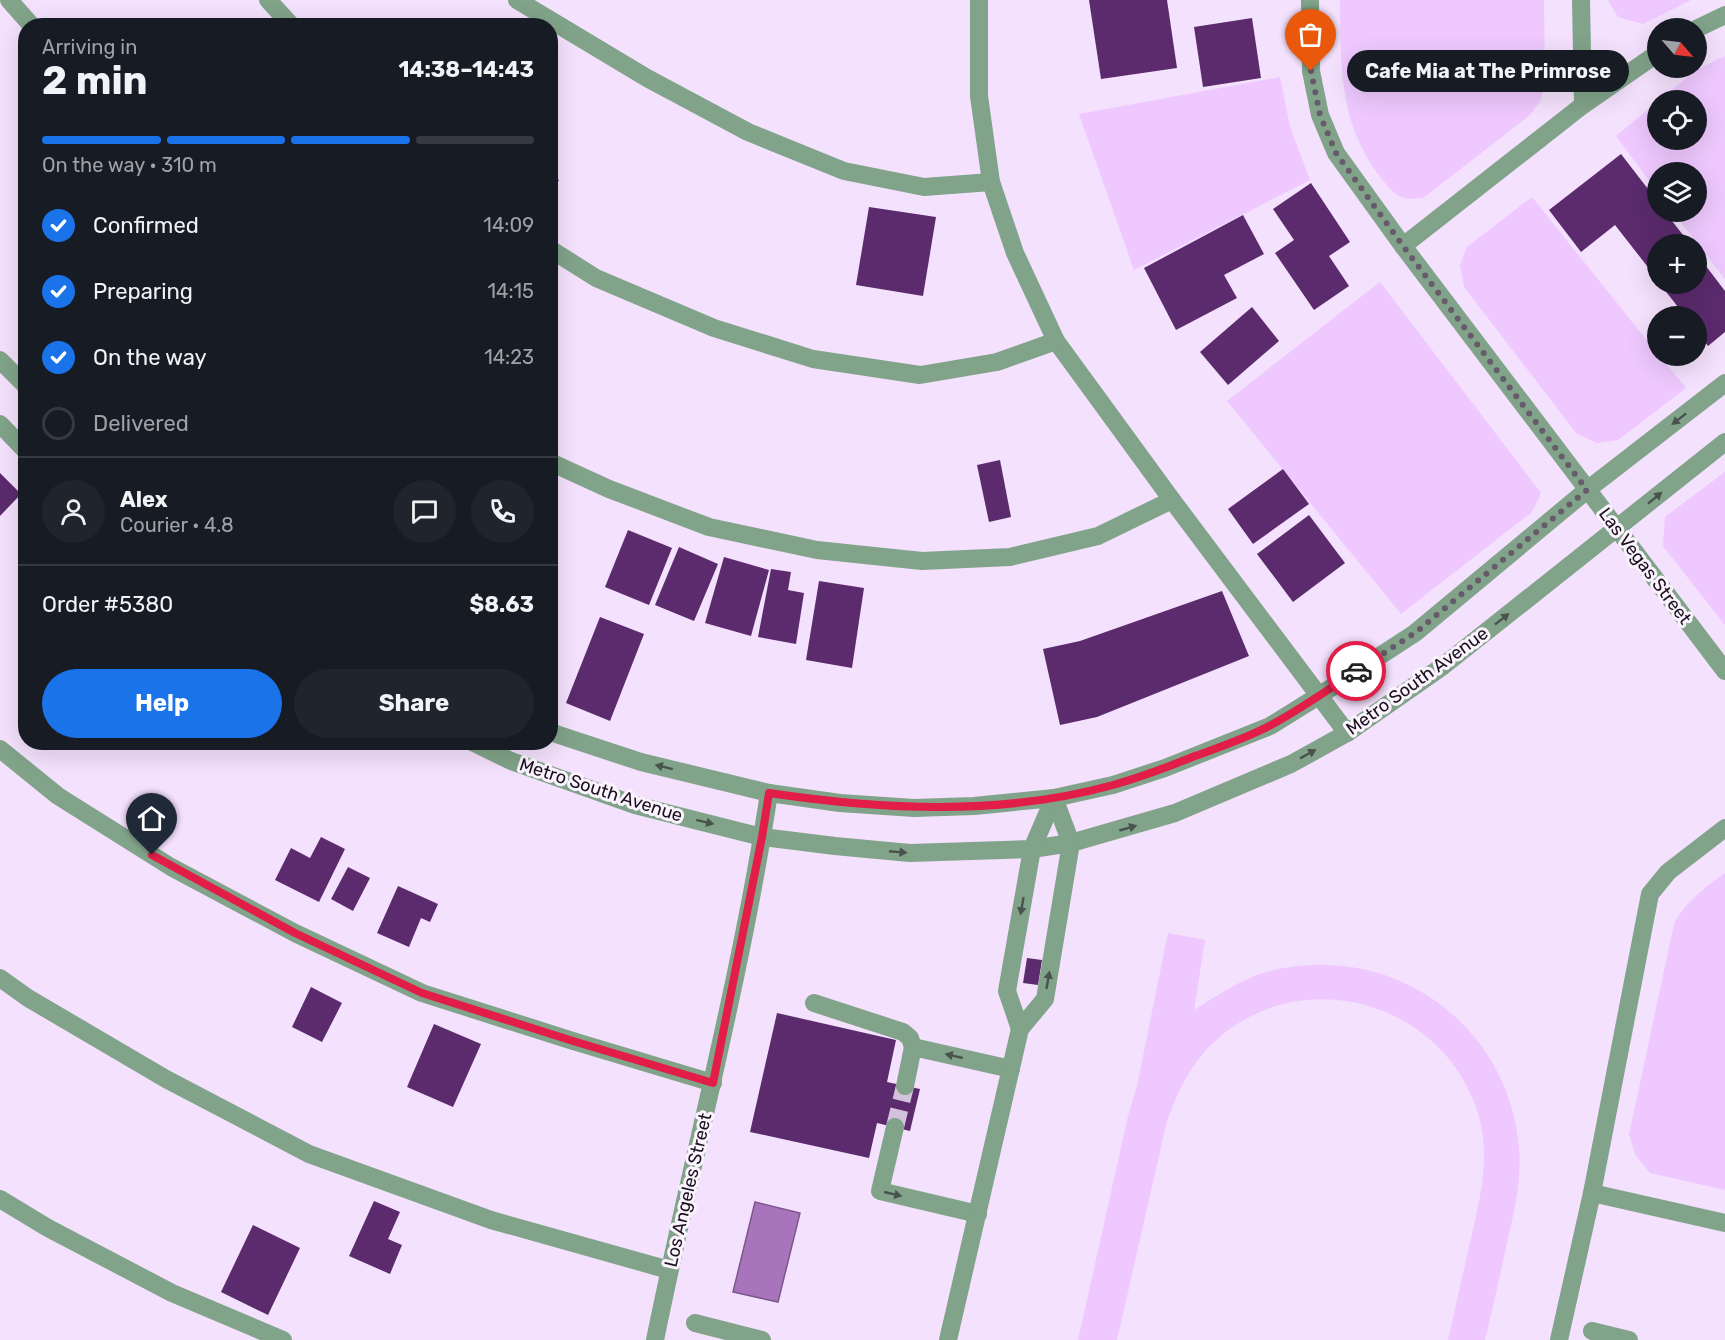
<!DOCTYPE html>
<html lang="en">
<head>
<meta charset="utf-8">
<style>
  :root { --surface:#171b24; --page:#20242c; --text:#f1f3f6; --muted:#9ea1a6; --line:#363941; --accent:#1a73e8 }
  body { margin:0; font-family:Rubik,sans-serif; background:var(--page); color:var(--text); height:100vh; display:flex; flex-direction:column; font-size:22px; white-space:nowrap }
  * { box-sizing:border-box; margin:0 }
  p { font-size:20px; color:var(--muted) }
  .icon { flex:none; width:33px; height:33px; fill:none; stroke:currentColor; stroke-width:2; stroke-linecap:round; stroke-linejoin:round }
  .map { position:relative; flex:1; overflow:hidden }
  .sheet { position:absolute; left:18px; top:18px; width:540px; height:732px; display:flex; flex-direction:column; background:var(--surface); border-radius:24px; box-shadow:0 6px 24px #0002 }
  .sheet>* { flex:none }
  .needle { width:39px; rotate:118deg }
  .controls { position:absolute; left:1647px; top:18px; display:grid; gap:12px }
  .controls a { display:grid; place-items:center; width:60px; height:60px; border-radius:50%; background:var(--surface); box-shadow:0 6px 24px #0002; font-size:30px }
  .pin { position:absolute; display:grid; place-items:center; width:51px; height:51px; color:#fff; margin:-62px -26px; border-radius:50% 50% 50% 0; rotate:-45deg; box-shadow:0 0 6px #0007 }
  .pin .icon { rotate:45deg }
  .courier { position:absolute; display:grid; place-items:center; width:60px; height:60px; margin:-30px; border:4px solid #e11d48; border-radius:50%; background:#fff; color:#222; box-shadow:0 2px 8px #0007 }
  .bubble { position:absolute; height:42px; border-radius:21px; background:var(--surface); box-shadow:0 6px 24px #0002; font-size:20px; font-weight:700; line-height:42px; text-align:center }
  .headline em { font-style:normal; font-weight:700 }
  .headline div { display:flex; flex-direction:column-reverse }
  .headline { display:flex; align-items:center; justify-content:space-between; height:102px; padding:0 24px }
  h1 { font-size:39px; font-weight:700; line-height:45px }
  .bar { display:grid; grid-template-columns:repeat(4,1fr); gap:9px 6px; align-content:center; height:72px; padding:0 24px }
  .bar i { height:8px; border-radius:4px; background:var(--line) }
  .bar .on { background:var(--accent) }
  .bar p { grid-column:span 4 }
  .line { display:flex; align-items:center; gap:15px; padding:0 24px; border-top:2px solid var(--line) }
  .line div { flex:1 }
  .round { display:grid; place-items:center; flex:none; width:63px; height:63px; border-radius:32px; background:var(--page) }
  ol { padding:0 24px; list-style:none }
  li { display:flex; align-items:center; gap:18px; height:66px }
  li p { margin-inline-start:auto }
  li .icon { padding:6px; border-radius:50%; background:var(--accent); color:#fff; stroke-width:4 }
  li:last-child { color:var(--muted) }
  li i { width:33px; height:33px; border:3px solid var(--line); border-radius:50% }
  .primary-button { display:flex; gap:12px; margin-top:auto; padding:12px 24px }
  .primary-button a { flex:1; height:69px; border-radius:36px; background:var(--accent); color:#fff; font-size:24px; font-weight:700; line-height:69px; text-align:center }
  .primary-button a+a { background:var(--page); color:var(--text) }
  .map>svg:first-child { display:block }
  .green { fill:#eec8fe }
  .water { fill:#a875bc; stroke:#7d578c; stroke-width:1.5 }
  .building { fill:#5b2b6d }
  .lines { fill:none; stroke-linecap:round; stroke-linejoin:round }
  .minor-tunnel { stroke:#d3c2db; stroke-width:18; stroke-dasharray:18 9; stroke-linecap:butt }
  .minor { stroke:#81a389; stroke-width:18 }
  .oneway { fill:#48534d }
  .done { stroke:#665a6b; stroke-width:6; stroke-dasharray:0 10.8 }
  .route { stroke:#e11d48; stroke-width:8 }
  .labels { text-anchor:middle; stroke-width:6; stroke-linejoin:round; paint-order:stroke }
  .street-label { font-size:18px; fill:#19121c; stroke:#fbf3fe }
</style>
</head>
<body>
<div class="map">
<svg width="1725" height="1340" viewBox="0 0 1725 1340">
  <rect width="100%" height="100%" fill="#f4e1fd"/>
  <!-- green -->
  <g class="green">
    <path d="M1340 0H1544L1545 78 1541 100 1529 116 1423 198C1418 198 1410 200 1405 198 1392 195 1383 180 1375 170 1338 116 1341 62 1340 0Z"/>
    <polygon points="1608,0 1691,0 1643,24 1618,17"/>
    <polygon points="1725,56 1725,279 1673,212 1696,212 1696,172 1658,172 1657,191 1616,136 1657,102 1658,140 1696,140 1696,100 1659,100 1698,69"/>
    <polygon points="1280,77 1290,127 1310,180 1134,270 1079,114"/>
    <polygon points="1532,197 1657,353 1658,356 1660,356 1686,388 1618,440 1597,443 1577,434 1464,287 1460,265 1467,247"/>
    <polygon points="1380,282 1541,493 1532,512 1401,614 1227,401"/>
    <polygon points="1725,472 1725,625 1663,546 1665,517"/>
    <path d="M1725 873V1190L1650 1173 1636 1156 1629 1135 1674 924C1686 901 1705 888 1725 873Z"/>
    <path d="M1168 933 1205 940 1194 1010C1221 993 1247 975 1279 969 1398 945 1509 1027 1519 1148 1522 1180 1514 1212 1507 1243 1500 1275 1493 1308 1485 1340H1448C1455 1309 1462 1278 1469 1247 1479 1202 1492 1158 1478 1113 1445 1007 1315 965 1227 1031 1195 1055 1178 1088 1166 1125L1117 1340H1078L1128 1116 1137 1086Z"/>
  </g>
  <!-- water -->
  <polygon class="water" points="755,1202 800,1213 778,1302 733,1292"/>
  <!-- building -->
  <g class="building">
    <polygon points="1089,0 1167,0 1177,68 1101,79"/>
    <polygon points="1252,18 1261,78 1203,87 1194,27"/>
    <polygon points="1621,154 1658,202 1658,212 1665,212 1690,244 1658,244 1658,280 1615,225 1581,252 1549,210"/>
    <polygon points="550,175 559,180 550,195"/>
    <polygon points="1311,183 1350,242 1329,256 1349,286 1314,310 1275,253 1294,240 1273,209"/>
    <polygon points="869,207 936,217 923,296 856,285"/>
    <polygon points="1243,215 1264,254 1224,275 1237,298 1176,330 1144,268"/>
    <polygon points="1696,253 1725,291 1725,332 1708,346 1696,331 1696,316 1685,316 1660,284 1696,284"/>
    <polygon points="1252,307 1279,341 1228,385 1200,352"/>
    <polygon points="1000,460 1011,517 989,522 977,465"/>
    <polygon points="1283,469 1309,504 1253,544 1228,509"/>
    <polygon points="0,473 21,494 0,516"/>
    <polygon points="1309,515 1345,563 1293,602 1257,554"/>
    <polygon points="628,530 672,548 649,605 605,587"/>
    <polygon points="679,547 718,564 694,621 655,605"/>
    <polygon points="724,557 769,570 751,636 705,623"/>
    <polygon points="771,569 791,572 788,590 804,593 796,644 758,637"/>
    <polygon points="819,581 864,588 852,668 806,660"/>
    <polygon points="1222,591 1249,656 1097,717 1060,725 1043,649 1080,641"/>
    <polygon points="600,617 644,634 610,721 566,703"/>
    <polygon points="321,837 345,849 319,902 275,880 291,848 310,858"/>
    <polygon points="348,867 370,878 353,911 331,899"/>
    <polygon points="398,886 438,904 430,922 421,918 409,947 377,933"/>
    <polygon points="1027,958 1042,960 1038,985 1023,983"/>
    <polygon points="311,987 342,1003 322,1042 292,1027"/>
    <polygon points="777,1013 896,1040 887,1082 920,1089 910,1131 877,1123 869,1158 750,1132"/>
    <polygon points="434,1024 481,1044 453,1107 407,1087"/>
    <polygon points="374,1201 400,1212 388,1239 402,1245 390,1274 349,1256"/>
    <polygon points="253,1225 300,1248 268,1315 221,1292"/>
  </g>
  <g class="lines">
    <!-- minor-tunnel -->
    <polyline class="minor-tunnel" points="895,1127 905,1086"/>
    <!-- minor -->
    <g class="minor">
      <polyline points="9,0 32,26"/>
      <polyline points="268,0 292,26"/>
      <polyline points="517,0 647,78 748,132 844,171 924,187 991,182"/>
      <polyline points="979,0 979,96 991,182 1015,253 1056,341 1172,500 1347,733"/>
      <polyline points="1310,0 1311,71 1320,115 1336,153 1403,246 1725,671"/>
      <polyline points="1581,0 1583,105"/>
      <polyline points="1696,29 1725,15"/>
      <polyline points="1403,246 1583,105 1658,53"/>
      <polyline points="550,249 596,278 714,328 813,359 920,375 997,362 1056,341"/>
      <polyline points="0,360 26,386"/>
      <polyline points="0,424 26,451"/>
      <polyline points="550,462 609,489 709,527 817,550 922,561 1010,557 1098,536 1172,500"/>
      <polyline points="550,732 641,762 769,793 840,803 914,808 974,806 1054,798 1113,785 1165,768 1270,726 1320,695 1415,633 1587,490 1725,383"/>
      <polyline points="472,742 511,761 635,805 762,837 835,846 910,853 1032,849 1071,843 1175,813 1291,764 1347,733 1443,666 1725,442"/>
      <polyline points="0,749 58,796 171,867 295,933 422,993 573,1041 713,1083"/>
      <polyline points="0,978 28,998 166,1079 309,1154 491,1220 669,1270"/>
      <polyline points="814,1003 903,1032 910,1038 913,1047"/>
      <polyline points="1020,1029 1007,991 1032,849 1054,798"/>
      <polyline points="905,1086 913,1047 1011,1069"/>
      <polyline points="895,1127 880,1191 978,1214"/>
      <polyline points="1592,1193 1725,1223"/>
      <polyline points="0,1199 48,1228 172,1293 283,1340"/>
      <polyline points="695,1323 762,1340"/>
      <polyline points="1592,1331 1629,1340"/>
      <path d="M655 1340C692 1158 741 978 769 793"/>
      <polyline points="948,1340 1020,1029 1045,999 1071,843 1054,798"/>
      <polyline points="1559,1340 1592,1193 1650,894 1668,872 1725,828"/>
    </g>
  </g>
  <!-- one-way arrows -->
  <defs><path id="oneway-solid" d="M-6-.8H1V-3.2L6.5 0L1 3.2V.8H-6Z" transform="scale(1.5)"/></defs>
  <g class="oneway">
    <use href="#oneway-solid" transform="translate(1679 419) rotate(142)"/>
    <use href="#oneway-solid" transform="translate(1655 498) rotate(-39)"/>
    <use href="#oneway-solid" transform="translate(1502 619) rotate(-38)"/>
    <use href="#oneway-solid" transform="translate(1308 754) rotate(-29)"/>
    <use href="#oneway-solid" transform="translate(664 767) rotate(-166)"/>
    <use href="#oneway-solid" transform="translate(705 822) rotate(14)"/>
    <use href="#oneway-solid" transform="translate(1128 828) rotate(-16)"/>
    <use href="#oneway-solid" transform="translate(898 852) rotate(5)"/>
    <use href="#oneway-solid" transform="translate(1022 906) rotate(100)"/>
    <use href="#oneway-solid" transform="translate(1048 980) rotate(-80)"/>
    <use href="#oneway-solid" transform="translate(954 1056) rotate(-167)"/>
    <use href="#oneway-solid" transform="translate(893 1194) rotate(13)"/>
  </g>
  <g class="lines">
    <!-- done -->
    <polyline class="done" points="1311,71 1320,115 1336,153 1403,246 1587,490 1415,633 1356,671"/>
    <!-- route -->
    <path class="route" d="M152 855 295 933 422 993 573 1041 713 1083 762 837 769 793C883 810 1001 816 1113 785 1141 777 1168 767 1195 756 1220 747 1247 738 1271 725 1301 709 1328 690 1356 671"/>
  </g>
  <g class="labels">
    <!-- street labels -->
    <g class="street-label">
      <text transform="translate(1645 566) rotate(53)" y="6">Las Vegas Street</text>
      <text transform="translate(1417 681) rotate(-36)" y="6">Metro South Avenue</text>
      <text transform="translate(601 790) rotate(18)" y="6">Metro South Avenue</text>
      <text transform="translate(688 1190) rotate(-77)" y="6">Los Angeles Street</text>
    </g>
  </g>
</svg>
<div class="controls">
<a><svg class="needle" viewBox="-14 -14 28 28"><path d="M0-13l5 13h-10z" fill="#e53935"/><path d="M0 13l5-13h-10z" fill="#9ea1a6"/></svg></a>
<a><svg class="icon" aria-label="locate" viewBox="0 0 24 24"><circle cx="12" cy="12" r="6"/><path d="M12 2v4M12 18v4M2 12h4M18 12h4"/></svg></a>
<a><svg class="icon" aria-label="layers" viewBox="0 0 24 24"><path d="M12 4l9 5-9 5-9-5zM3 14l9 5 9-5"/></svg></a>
<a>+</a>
<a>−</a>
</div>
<div class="pin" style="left:1311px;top:71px;background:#ea580c"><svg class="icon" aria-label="bag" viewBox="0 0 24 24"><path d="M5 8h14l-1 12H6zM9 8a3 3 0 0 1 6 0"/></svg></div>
<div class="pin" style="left:152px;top:855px;background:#1f2937"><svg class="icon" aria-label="home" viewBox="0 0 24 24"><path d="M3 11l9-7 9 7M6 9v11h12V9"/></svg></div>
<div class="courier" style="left:1356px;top:671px"><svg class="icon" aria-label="car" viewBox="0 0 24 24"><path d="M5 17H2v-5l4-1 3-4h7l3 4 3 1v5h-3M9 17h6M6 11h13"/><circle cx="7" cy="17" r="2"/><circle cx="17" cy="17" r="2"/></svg></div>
<div class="bubble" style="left:1347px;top:50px;width:282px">Cafe Mia at The Primrose</div>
<section class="sheet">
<div class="headline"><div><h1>2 min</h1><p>Arriving in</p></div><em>14:38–14:43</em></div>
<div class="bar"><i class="on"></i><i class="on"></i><i class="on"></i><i></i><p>On the way · 310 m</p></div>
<ol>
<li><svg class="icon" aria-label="check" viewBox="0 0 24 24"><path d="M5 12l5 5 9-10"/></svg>Confirmed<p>14:09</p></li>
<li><svg class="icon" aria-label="check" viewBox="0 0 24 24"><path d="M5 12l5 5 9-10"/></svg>Preparing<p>14:15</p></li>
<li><svg class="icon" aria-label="check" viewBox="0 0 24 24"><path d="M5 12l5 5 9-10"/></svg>On the way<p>14:23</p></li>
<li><i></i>Delivered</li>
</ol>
<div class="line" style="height:108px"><a class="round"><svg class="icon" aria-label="person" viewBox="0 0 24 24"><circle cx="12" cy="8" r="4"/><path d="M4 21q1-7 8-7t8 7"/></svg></a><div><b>Alex</b><p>Courier · 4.8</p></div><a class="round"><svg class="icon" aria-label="chat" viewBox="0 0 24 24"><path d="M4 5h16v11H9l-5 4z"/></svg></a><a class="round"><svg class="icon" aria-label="phone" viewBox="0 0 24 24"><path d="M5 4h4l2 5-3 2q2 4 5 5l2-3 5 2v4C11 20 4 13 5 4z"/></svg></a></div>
<div class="line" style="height:78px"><div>Order #5380</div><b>$8.63</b></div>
<div class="primary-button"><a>Help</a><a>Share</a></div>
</section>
</div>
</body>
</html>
